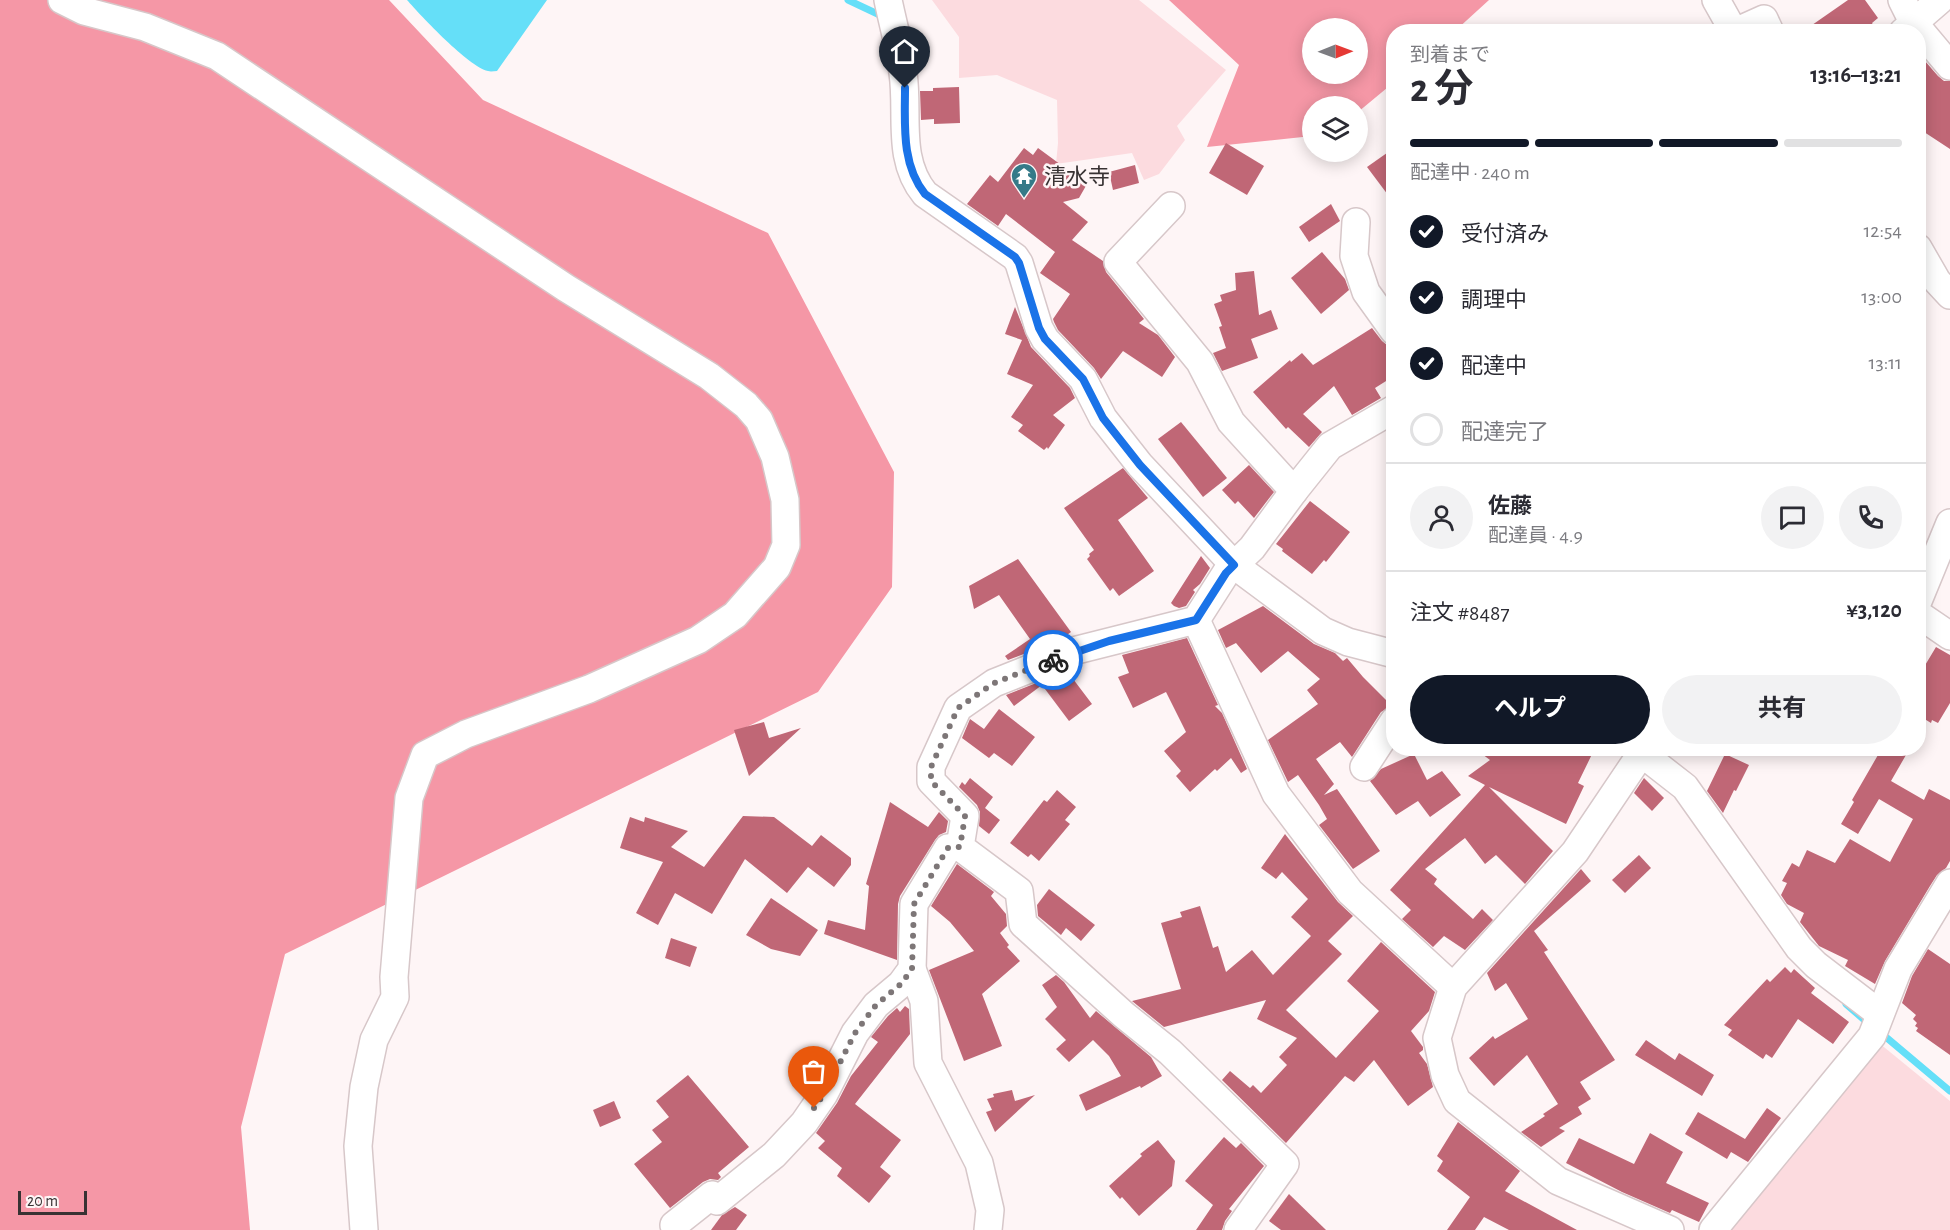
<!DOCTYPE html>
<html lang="ja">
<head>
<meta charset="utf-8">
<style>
  :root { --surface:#fff; --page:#f2f2f3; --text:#2b2b33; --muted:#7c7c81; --line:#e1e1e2; --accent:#111827 }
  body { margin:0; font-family:"Alegreya Sans","Noto Sans JP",sans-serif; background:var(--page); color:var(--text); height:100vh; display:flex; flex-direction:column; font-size:22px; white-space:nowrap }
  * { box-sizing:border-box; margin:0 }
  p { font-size:20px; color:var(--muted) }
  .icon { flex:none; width:33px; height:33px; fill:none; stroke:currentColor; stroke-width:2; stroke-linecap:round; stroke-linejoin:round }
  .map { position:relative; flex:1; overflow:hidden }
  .drawer { position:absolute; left:1386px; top:24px; width:540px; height:732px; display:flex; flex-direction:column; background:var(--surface); border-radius:24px; box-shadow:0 3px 15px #0003 }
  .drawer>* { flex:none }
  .needle { width:39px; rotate:89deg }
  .controls { position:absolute; left:1302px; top:18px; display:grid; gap:12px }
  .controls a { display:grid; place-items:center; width:66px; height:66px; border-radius:50%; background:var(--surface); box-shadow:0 3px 15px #0003; font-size:30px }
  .scale { position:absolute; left:18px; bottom:15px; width:69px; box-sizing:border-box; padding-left:6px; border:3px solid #383233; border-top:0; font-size:16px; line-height:21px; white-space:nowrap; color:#383233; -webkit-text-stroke:4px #fef5f6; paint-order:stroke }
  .pin { position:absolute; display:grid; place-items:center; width:51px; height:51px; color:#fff; margin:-62px -26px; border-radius:50% 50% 50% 0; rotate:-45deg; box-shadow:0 0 6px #0007 }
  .pin .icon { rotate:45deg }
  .courier { position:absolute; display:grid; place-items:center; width:60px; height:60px; margin:-30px; border:4px solid #1a73e8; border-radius:50%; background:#fff; color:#222; box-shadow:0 2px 8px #0007 }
  .overview em { font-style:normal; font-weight:700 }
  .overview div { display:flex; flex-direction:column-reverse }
  .overview { display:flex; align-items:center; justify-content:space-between; height:102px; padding:0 24px }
  h1 { font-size:39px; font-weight:700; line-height:45px }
  .bar { display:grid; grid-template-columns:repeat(4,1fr); gap:9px 6px; align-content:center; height:72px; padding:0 24px }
  .bar i { height:8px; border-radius:4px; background:var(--line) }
  .bar .selected { background:var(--accent) }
  .bar p { grid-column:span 4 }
  .line { display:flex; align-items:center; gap:15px; padding:0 24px; border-top:2px solid var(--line) }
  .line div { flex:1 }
  .round { display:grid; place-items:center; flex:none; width:63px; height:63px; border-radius:32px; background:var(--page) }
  ol { padding:0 24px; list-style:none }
  li { display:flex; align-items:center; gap:18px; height:66px }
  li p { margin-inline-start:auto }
  li .icon { padding:6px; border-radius:50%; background:var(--accent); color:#fff; stroke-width:4 }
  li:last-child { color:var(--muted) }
  li i { width:33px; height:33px; border:3px solid var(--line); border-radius:50% }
  .button { display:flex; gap:12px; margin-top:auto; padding:12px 24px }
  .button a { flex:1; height:69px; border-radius:36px; background:var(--accent); color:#fff; font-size:24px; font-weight:700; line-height:69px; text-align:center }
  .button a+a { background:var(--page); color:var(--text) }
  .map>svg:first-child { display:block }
  .green { fill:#fcdbdf }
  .forest { fill:#f597a6; fill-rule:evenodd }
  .water { fill:#65dff8 }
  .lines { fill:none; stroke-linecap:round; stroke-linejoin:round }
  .stream { stroke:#65dff8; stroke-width:7 }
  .building { fill:#c06776 }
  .street-casing { stroke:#d7c7c9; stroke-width:30 }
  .street { stroke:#fff; stroke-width:27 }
  .done { stroke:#7d7677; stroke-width:6; stroke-dasharray:0 10.8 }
  .route { stroke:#1a73e8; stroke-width:8 }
  .labels { text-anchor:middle; stroke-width:5; stroke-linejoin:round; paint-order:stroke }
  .poi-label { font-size:22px; fill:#383233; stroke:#fef5f6; text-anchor:start }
</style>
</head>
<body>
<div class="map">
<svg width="1950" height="1230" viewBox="0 0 1950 1230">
  <rect width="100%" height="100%" fill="#fef5f6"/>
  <!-- green -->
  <g class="green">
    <polygon points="932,0 1139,0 1226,70 1177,126 1185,140 1159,174 1144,180 1132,153 1056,164 1058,143 1057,100 997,75 959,78 959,37"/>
    <polygon points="1879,1043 1950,1101 1950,1230 1730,1230"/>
  </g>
  <!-- forest -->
  <g class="forest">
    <polygon points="0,0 389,0 483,100 768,233 894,472 892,587 818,692 285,954 241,1127 250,1230 0,1230"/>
    <path d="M1169 0H1489L1455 31 1394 32 1393 83 1358 112V106H1312V136L1207 147 1239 65ZM1312 28H1358V74H1312Z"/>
  </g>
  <!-- water -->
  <path class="water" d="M407 0H547L497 71C494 71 491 72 488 71 469 67 421 16 407 0Z"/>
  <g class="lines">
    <!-- stream -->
    <g class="stream">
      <polyline points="848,0 884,17"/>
      <polyline points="1846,1004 1869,1024"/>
      <polyline points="1887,1038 1950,1091"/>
    </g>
  </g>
  <!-- building -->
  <g class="building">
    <polygon points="1848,0 1865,0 1878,18 1872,23 1877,32 1802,32"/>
    <polygon points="1918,53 1938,76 1944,81 1950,81 1950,149 1918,128"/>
    <polygon points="959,87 960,123 934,124 934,119 921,120 920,91 933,91 933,88"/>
    <polygon points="1226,143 1264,166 1247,195 1209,173"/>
    <polygon points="1024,148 1033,155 1038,148 1087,184 1079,198 1063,202 1088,222 1072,240 1103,261 1106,272 1144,319 1139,323 1158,335 1175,357 1162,377 1123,351 1101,379 1094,368 1058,330 1054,322 1053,319 1070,294 1040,273 1055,252 1006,214 998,226 967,204 990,175 998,182"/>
    <polygon points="1394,148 1394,203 1367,167"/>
    <polygon points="1135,165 1139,183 1113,190 1109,172"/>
    <polygon points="1331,204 1340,221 1309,242 1299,227"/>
    <polygon points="1322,252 1345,279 1349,290 1321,314 1291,278"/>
    <polygon points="1254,271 1259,315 1271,310 1278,329 1251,339 1258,358 1222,371 1213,353 1226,348 1219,327 1222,326 1214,304 1222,301 1220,295 1236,290 1235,273"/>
    <polygon points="1015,307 1031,347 1070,388 1075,398 1053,415 1065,425 1048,449 1047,447 1044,450 1018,431 1023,425 1011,417 1033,385 1007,374 1022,340 1005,334"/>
    <polygon points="1372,328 1382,341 1387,345 1394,346 1394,376 1375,388 1381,398 1352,415 1334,386 1303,414 1322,432 1309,447 1288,427 1286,429 1253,392 1290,360 1291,362 1302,353 1313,365"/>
    <polygon points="1181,422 1227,478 1203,497 1158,439"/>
    <polygon points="1249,465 1274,492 1254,518 1238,501 1235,504 1222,490"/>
    <polygon points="1123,468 1148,498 1118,520 1154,571 1119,596 1113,588 1110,591 1087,559 1090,556 1089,554 1094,550 1064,508"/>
    <polygon points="1310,501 1350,532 1326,562 1324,560 1312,574 1282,551 1283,549 1276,544"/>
    <polygon points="1201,556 1210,568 1200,584 1193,590 1195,592 1186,606 1179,608 1174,606 1171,603"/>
    <polygon points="1018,559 1071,632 1060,640 1008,660 1005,656 1030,639 999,595 974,609 969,586"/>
    <polygon points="1263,606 1314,644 1335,653 1343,661 1347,658 1363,677 1392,706 1381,712 1352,757 1340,742 1316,759 1334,784 1324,795 1337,789 1380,851 1353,869 1319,825 1327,819 1319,805 1298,775 1288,782 1268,740 1318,704 1307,690 1320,679 1288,651 1261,673 1236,643 1226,648 1218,630"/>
    <polygon points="1187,638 1218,705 1215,706 1222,713 1247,769 1241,773 1231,758 1217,771 1215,769 1190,792 1176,776 1181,771 1164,751 1186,732 1166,692 1133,708 1118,677 1129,673 1122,655"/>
    <polygon points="1936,647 1950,655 1950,703 1938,723 1932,720 1931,723 1918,715 1918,677"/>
    <polygon points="1067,671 1092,704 1069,721 1042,685 1014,706 1006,695"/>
    <polygon points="999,709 1035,737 1012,766 994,753 989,758 962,738 970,719 984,729"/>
    <polygon points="764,722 769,738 801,728 749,776 734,730"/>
    <polygon points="1474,748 1595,748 1578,783 1584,786 1566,824 1489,787 1553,851 1525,884 1496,855 1485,864 1465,838 1425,869 1437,879 1434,884 1473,919 1482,909 1493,920 1465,950 1444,936 1433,947 1402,919 1411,910 1390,890 1485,785 1468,776 1490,760"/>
    <polygon points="1882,748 1910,748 1891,781 1924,800 1929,789 1950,800 1950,861 1946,868 1937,875 1930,886 1885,961 1875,984 1845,966 1848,960 1819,946 1800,922 1804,913 1787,904 1781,895 1787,883 1782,881 1792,863 1799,867 1807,850 1835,863 1850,839 1890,862 1913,819 1879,799 1858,834 1841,824 1854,802 1852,800"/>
    <polygon points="1414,754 1427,780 1442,771 1461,795 1430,817 1418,801 1396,815 1370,781 1381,769"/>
    <polygon points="1725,754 1749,765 1736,791 1734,790 1723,813 1707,791"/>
    <polygon points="970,778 993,797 985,808 1000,820 989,834 979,826 980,812 977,805 959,787 962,782 965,785"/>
    <polygon points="1644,778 1664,798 1652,811 1634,793"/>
    <polygon points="1057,790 1076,807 1065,820 1070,824 1039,861 1031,854 1028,857 1010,843 1044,800 1047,802"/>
    <polygon points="890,802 928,827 939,812 948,821 946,832 939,835 935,840 900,896 898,904 897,960 824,934 828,920 865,930 869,886 866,884"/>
    <polygon points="743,816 774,817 812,846 821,835 851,858 851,865 834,887 808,867 787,893 745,859 712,914 675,893 658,925 636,913 663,862 620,848 630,817 644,822 645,817 688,831 671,847 704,867"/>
    <polygon points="1285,834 1338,902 1353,916 1328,941 1342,954 1286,1010 1336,1058 1379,1011 1347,981 1381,942 1435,992 1429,1011 1411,1031 1423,1047 1423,1050 1419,1053 1427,1064 1433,1087 1408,1106 1374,1060 1354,1082 1345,1076 1286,1143 1222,1080 1230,1071 1250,1088 1253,1085 1261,1093 1287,1065 1279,1057 1297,1038 1257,1019 1266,1000 1164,1027 1132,1001 1181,989 1161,923 1182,917 1180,912 1200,906 1213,948 1218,946 1226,972 1252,950 1273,975 1311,936 1291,917 1308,899 1282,872 1276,879 1261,868"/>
    <polygon points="1639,855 1651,868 1625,893 1612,880"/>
    <polygon points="957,864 994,892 991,896 1006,914 1007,926 1000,933 1009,945 1007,947 1020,961 982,994 1002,1046 964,1061 929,970 974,951 950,922 931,906"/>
    <polygon points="1581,869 1591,881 1534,931 1548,950 1544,952 1615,1060 1580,1082 1591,1099 1578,1107 1582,1114 1559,1128 1565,1131 1541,1147 1521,1132 1545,1116 1543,1114 1558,1104 1527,1055 1494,1086 1469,1058 1493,1036 1495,1039 1528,1019 1506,983 1495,991 1487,973"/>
    <polygon points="1049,889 1095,925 1081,941 1066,928 1061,935 1038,916 1037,905"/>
    <polygon points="771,898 818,930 800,956 771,949 746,935"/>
    <polygon points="671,938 697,947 690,967 665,958"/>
    <polygon points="1928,949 1950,964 1950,1055 1916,1031 1918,1028 1915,1026 1917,1023 1913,1019 1916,1015 1902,1003 1912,976"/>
    <polygon points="1785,967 1791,973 1794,969 1815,988 1811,993 1849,1022 1833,1044 1798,1019 1772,1058 1766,1054 1763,1059 1728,1035 1732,1030 1724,1025 1767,979 1770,982"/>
    <polygon points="1056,975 1064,982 1090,1018 1096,1011 1151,1057 1162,1076 1141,1088 1140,1086 1086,1111 1079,1095 1121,1076 1109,1056 1093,1040 1069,1062 1056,1049 1066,1040 1045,1019 1057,1007 1042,985"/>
    <polygon points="905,1006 909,1009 910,1034 855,1104 901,1140 880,1167 891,1176 869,1203 837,1176 842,1168 818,1148 825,1141 816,1133 837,1103 851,1076 878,1042 871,1037 888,1016 897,1008 900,1012"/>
    <polygon points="1646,1040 1675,1060 1679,1053 1714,1075 1702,1096 1635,1055"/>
    <polygon points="688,1075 749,1147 718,1173 721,1177 718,1180 710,1179 703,1182 670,1208 634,1164 662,1142 652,1130 669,1117 656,1101"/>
    <polygon points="1012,1090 1015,1101 1035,1095 995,1132 986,1112 992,1110 987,1099 994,1097 993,1094"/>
    <polygon points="614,1101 621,1118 600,1127 593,1110"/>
    <polygon points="1767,1108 1781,1118 1748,1162 1731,1152 1727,1159 1685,1134 1698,1112 1745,1139"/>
    <polygon points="1458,1122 1520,1171 1505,1191 1577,1230 1509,1230 1484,1217 1475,1230 1447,1230 1470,1197 1437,1171 1443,1161 1437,1156"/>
    <polygon points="1650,1133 1683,1152 1666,1183 1709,1203 1699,1222 1672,1210 1670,1213 1622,1192 1566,1163 1579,1138 1634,1164"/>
    <polygon points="1224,1137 1236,1148 1241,1143 1264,1166 1229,1209 1232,1211 1225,1221 1222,1230 1196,1230 1213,1205 1185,1181"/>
    <polygon points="1158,1140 1175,1161 1172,1186 1139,1216 1122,1197 1120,1199 1109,1186 1142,1156 1140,1154"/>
    <polygon points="1289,1194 1326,1230 1281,1230 1269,1221"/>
    <polygon points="735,1207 747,1215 736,1230 711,1230 722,1215"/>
  </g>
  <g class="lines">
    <!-- street casing -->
    <g class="street-casing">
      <g id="street">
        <polyline points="62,0 84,11 145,27 217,56 566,288 709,376 746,405 759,420 775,457 785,500 786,545 777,567 735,615 698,640 589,689 466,734 425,755 409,798 394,977 395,997 374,1040 364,1087 358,1146 364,1230"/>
        <path d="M888 0C893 24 900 49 903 73 909 114 896 159 925 194L1015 257 1019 263 1039 328 1045 339 1083 379 1103 418 1140 465 1234 565 1323 631 1348 642 1394 654"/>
        <polyline points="1716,0 1734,32"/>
        <polyline points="1902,0 1913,22 1950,66"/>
        <polyline points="1735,32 1764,19 1770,32"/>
        <polyline points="1903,32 1940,0"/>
        <polyline points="1171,206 1118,262 1200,362 1231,422 1294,491"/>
        <polyline points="1356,222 1354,256 1366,292 1394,331"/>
        <polyline points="1918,248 1937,281 1950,295"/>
        <polyline points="1918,601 1950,523"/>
        <polyline points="1918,614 1950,636"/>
        <polyline points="1196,620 1276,794 1350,892 1453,987"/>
        <polyline points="1635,748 1685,787 1799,948 1816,965 1880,1014"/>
        <polyline points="1645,748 1575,852 1453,987 1437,1038 1445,1075 1457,1101 1558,1181 1670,1230"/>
        <polyline points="1364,767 1394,721"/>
        <polyline points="912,969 924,1001 928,1063 979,1163 990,1210 988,1230"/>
        <polyline points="674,1225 712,1195 717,1201 774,1155 804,1123 824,1094 855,1033 876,1005 901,984 912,969 914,904 948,848 960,847"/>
        <polyline points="1238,1230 1285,1164 1170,1052 1124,1015 1023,924 1019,891 960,847 965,816 931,781 931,767 958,708 994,683 1077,650 1196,620 1226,573 1252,548 1294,491 1330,446 1394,409"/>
        <polyline points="1713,1230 1872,1036 1898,969 1950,883"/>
      </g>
    </g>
    <!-- street -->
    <use href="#street" class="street"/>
  </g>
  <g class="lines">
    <!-- done -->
    <polyline class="done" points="814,1108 824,1094 855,1033 876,1005 901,984 912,969 914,904 948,848 960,847 965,816 931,781 931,767 958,708 994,683 1053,660"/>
    <!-- route -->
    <path class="route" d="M905 88C905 124 901 164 925 194L1015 257 1019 263 1039 328 1045 339 1083 379 1103 418 1140 465 1234 565 1226 573 1196 620 1109 641 1053 660"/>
  </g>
  <!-- icons -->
  <defs>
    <g id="temple-pin" transform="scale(1.35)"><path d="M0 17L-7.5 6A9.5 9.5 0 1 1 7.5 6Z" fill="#357a88" stroke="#fef5f6"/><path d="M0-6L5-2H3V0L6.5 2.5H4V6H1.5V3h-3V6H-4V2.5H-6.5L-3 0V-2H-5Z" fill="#fff"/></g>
  </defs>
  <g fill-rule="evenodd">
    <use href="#temple-pin" x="1024" y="176"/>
  </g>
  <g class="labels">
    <!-- poi labels -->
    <g class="poi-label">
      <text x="1044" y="184">清水寺</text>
    </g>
  </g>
</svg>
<div class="controls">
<a><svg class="needle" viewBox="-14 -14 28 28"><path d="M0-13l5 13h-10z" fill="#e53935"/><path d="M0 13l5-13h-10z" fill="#7c7c81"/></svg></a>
<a><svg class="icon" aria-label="layers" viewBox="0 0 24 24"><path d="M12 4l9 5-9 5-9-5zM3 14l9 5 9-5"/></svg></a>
</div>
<div class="scale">20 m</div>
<div class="pin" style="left:814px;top:1108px;background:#ea580c"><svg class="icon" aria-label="bag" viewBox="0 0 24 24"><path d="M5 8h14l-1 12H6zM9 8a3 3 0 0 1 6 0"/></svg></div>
<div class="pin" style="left:905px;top:88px;background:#1f2937"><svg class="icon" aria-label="home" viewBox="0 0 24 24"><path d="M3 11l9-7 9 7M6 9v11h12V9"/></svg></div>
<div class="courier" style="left:1053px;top:660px"><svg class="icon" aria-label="bike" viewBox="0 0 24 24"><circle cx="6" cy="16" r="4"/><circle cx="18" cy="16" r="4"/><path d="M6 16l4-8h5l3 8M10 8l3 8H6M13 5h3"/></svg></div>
<section class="drawer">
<div class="overview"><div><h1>2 分</h1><p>到着まで</p></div><em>13:16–13:21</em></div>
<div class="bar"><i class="selected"></i><i class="selected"></i><i class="selected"></i><i></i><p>配達中 · 240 m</p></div>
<ol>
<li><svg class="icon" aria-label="check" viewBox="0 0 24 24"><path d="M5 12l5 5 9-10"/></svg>受付済み<p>12:54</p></li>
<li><svg class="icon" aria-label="check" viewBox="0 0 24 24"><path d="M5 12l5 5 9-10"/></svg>調理中<p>13:00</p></li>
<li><svg class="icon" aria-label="check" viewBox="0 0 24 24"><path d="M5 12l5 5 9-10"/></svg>配達中<p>13:11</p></li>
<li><i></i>配達完了</li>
</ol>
<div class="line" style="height:108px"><a class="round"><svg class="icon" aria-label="person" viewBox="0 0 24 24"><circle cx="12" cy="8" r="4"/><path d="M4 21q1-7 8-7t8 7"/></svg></a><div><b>佐藤</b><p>配達員 · 4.9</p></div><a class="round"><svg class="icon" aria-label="chat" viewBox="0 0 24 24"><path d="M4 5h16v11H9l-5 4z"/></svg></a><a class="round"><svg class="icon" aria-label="phone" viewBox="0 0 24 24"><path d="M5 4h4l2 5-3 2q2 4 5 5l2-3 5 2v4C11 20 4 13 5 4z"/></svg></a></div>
<div class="line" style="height:78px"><div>注文 #8487</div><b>¥3,120</b></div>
<div class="button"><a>ヘルプ</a><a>共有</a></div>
</section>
</div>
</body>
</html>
